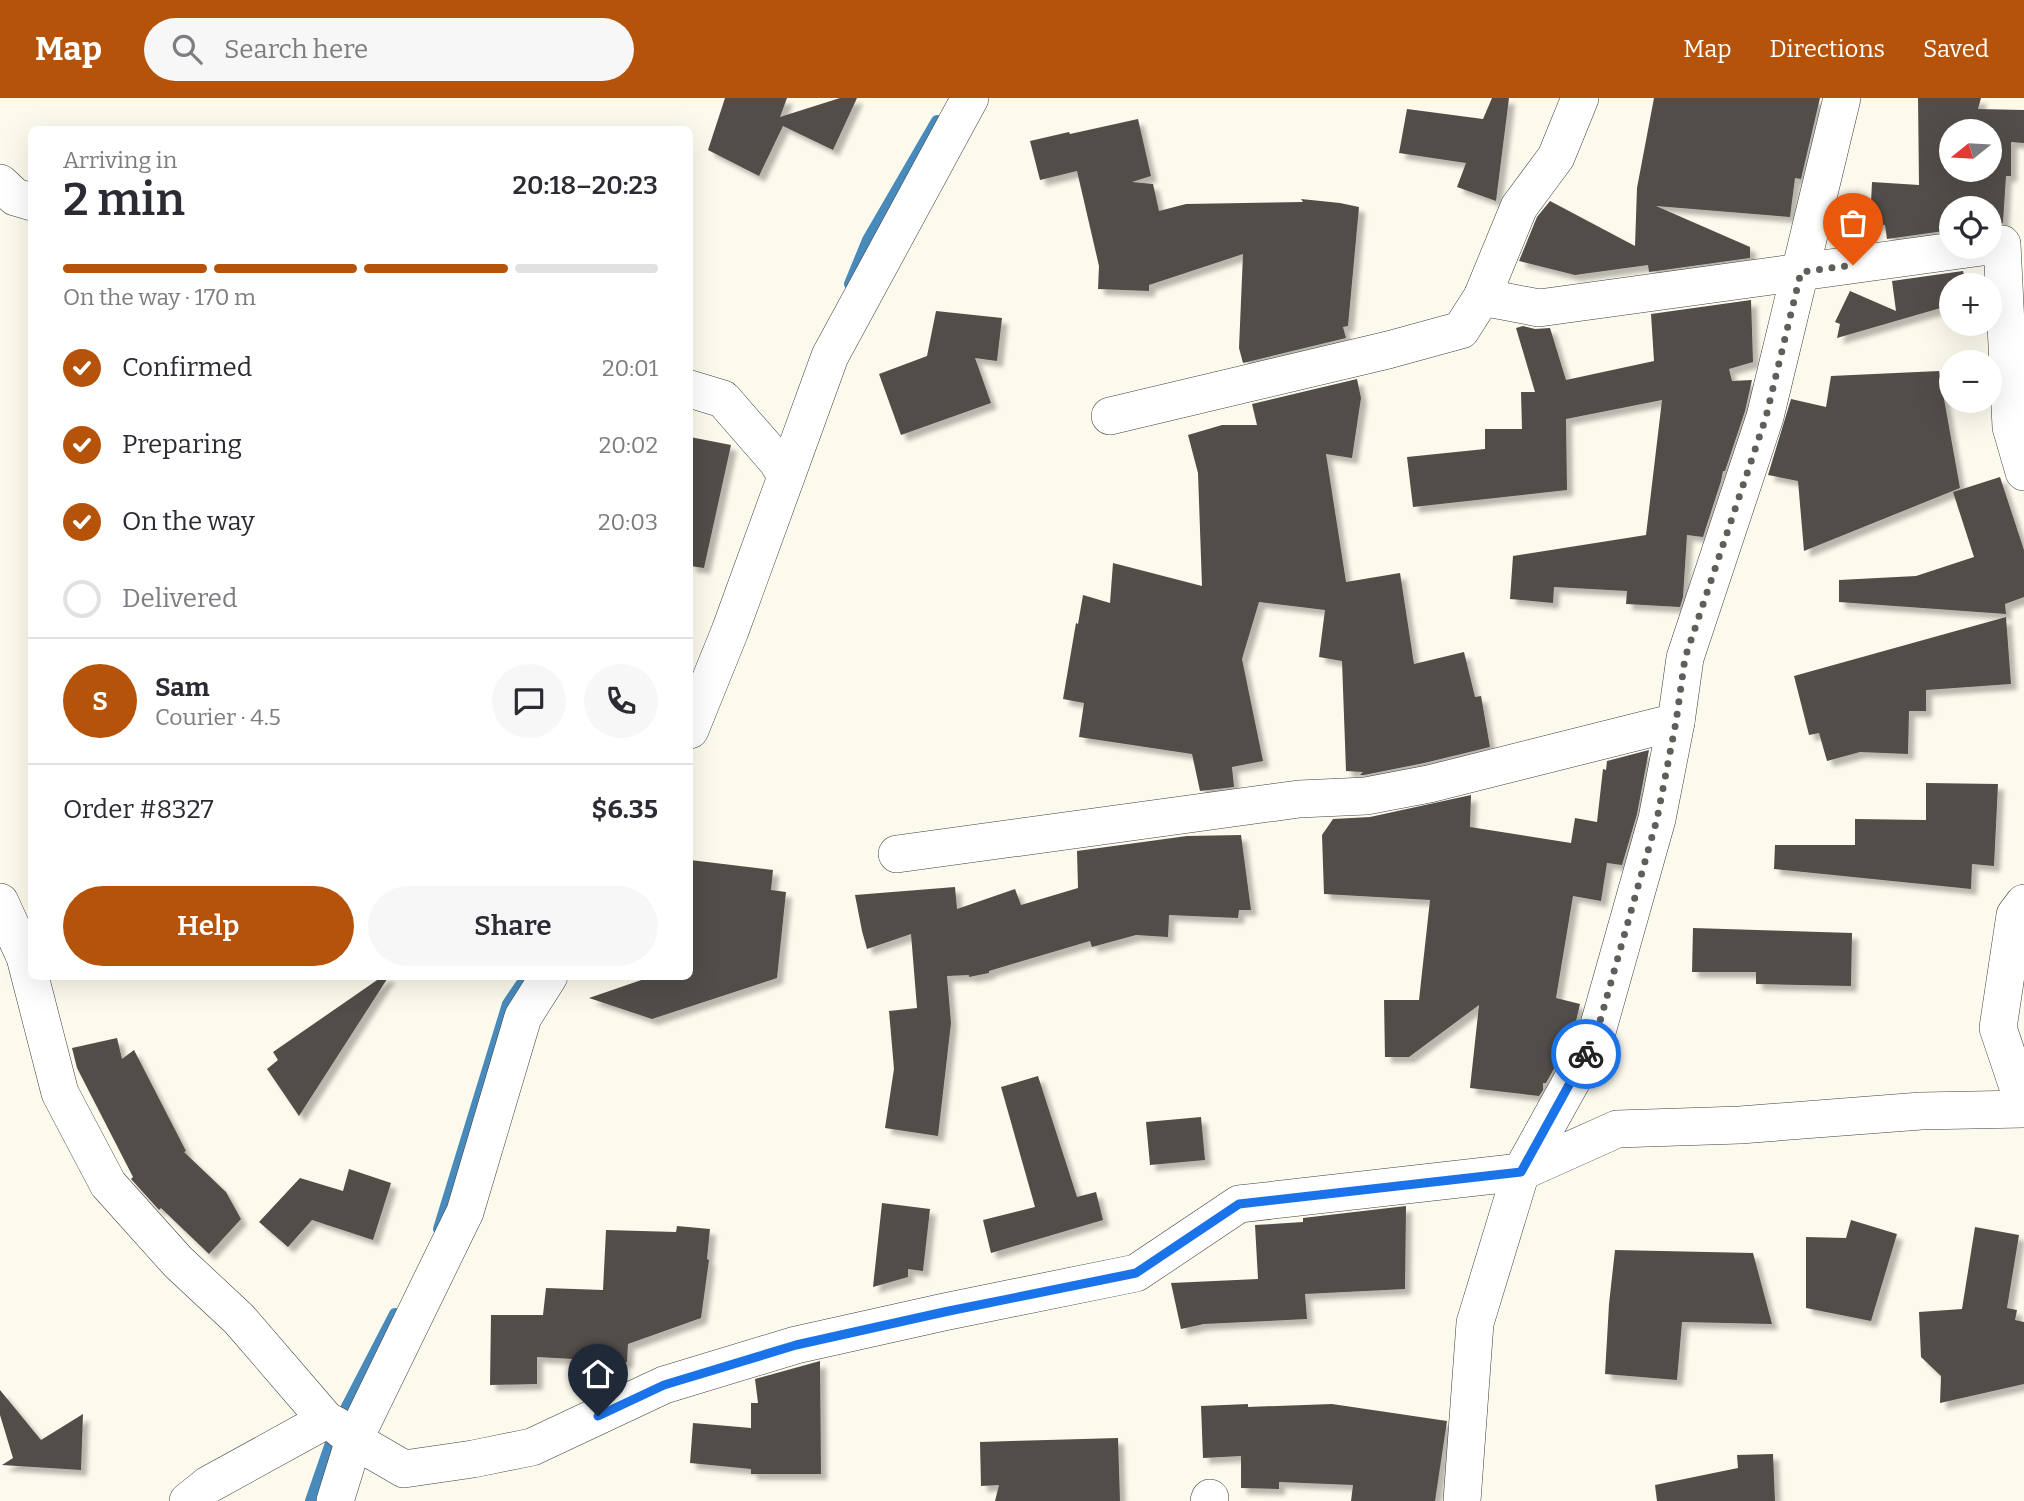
<!DOCTYPE html>
<html lang="en">
<head>
<meta charset="utf-8">
<style>
  :root { --surface:#fff; --page:#f7f7f7; --text:#2b2b33; --muted:#7c7c81; --line:#e1e1e2; --accent:#b45309 }
  body { margin:0; font-family:Bitter,serif; background:var(--page); color:var(--text); height:100vh; display:flex; flex-direction:column; font-size:26px; white-space:nowrap }
  * { box-sizing:border-box; margin:0 }
  p { font-size:23px; color:var(--muted) }
  .icon { flex:none; width:38px; height:38px; fill:none; stroke:currentColor; stroke-width:2; stroke-linecap:round; stroke-linejoin:round }
  .map { position:relative; flex:1; overflow:hidden }
  .side { position:absolute; left:28px; top:28px; width:665px; height:854px; display:flex; flex-direction:column; background:var(--surface); border-radius:10px; box-shadow:0 7px 28px #0002 }
  .side>* { flex:none }
  .needle { width:46px; rotate:252deg }
  .controls { position:absolute; left:1939px; top:21px; display:grid; gap:14px }
  .controls a { display:grid; place-items:center; width:63px; height:63px; border-radius:50%; background:var(--surface); box-shadow:0 7px 28px #0002; font-size:35px }
  .pin { position:absolute; display:grid; place-items:center; width:60px; height:60px; color:#fff; margin:-72px -30px; border-radius:50% 50% 50% 0; rotate:-45deg; box-shadow:0 0 7px #0007 }
  .pin .icon { rotate:45deg }
  .courier { position:absolute; display:grid; place-items:center; width:70px; height:70px; margin:-35px; border:5px solid #1a73e8; border-radius:50%; background:#fff; color:#222; box-shadow:0 2px 9px #0007 }
  .head em { font-style:normal; font-weight:600 }
  .head div { display:flex; flex-direction:column-reverse }
  .head { display:flex; align-items:center; justify-content:space-between; height:119px; padding:0 35px }
  h1 { font-size:46px; font-weight:600; line-height:52px }
  .bar { display:grid; grid-template-columns:repeat(4,1fr); gap:10px 7px; align-content:center; height:84px; padding:0 35px }
  .bar i { height:9px; border-radius:5px; background:var(--line) }
  .bar .active { background:var(--accent) }
  .bar p { grid-column:span 4 }
  .line { display:flex; align-items:center; gap:18px; padding:0 35px; border-top:2px solid var(--line) }
  .line div { flex:1 }
  .round { display:grid; place-items:center; flex:none; width:74px; height:74px; border-radius:37px; background:var(--page) }
  ol { padding:0 35px; list-style:none }
  li { display:flex; align-items:center; gap:21px; height:77px }
  li p { margin-inline-start:auto }
  li .icon { padding:7px; border-radius:50%; background:var(--accent); color:#fff; stroke-width:4 }
  li:last-child { color:var(--muted) }
  li i { width:38px; height:38px; border:4px solid var(--line); border-radius:50% }
  .action { display:flex; gap:14px; margin-top:auto; padding:14px 35px }
  .action a { flex:1; height:80px; border-radius:42px; background:var(--accent); color:#fff; font-size:28px; font-weight:600; line-height:80px; text-align:center }
  .action a+a { background:var(--page); color:var(--text) }
  header { display:flex; align-items:center; gap:42px; box-sizing:border-box; height:98px; padding:0 35px; background:var(--accent); color:#fff }
  header strong { font-size:33px }
  nav { display:flex; gap:38px; margin-inline-start:auto; font-size:24px }
  .search { width:490px; height:63px; background:var(--page); display:flex; align-items:center; gap:18px; box-sizing:border-box; padding:0 24px; border-radius:38px; color:var(--muted); font-size:26px }
  .map>svg:first-child { display:block }
  .lines { fill:none; stroke-linecap:round; stroke-linejoin:round }
  .stream { stroke:#478abb; stroke-width:12 }
  .building { fill:#524d49; fill-rule:evenodd; filter:url(#shadow) }
  .street-casing { stroke:#3e3e3e; stroke-width:38 }
  .street { stroke:#fff; stroke-width:37 }
  .done { stroke:#5f5f5a; stroke-width:7; stroke-dasharray:0 12.6 }
  .route { stroke:#1a73e8; stroke-width:9 }
</style>
</head>
<body>
<header>
<strong>Map</strong>
<div class="search"><svg class="icon" aria-label="search" viewBox="0 0 24 24"><circle cx="10" cy="10" r="6"/><path d="M15 15l6 6"/></svg>Search here</div>
<nav><a>Map</a><a>Directions</a><a>Saved</a></nav>
</header>
<div class="map">
<svg width="2024" height="1403" viewBox="0 0 2024 1403">
  <defs>
    <filter id="shadow"><feDropShadow dx="6" dy="6" stdDeviation="2" flood-color="#0004"/></filter>
  </defs>
  <rect width="100%" height="100%" fill="#fcfaec"/>
  <g class="lines">
    <!-- stream -->
    <g class="stream">
      <polyline points="850,186 868,142 937,23"/>
      <polyline points="439,1131 508,906 527,878"/>
      <polyline points="311,1403 337,1328 395,1216"/>
    </g>
  </g>
  <!-- building -->
  <g class="building">
    <polygon points="725,0 787,0 780,19 840,0 857,0 833,52 783,28 759,78 708,52"/>
    <polygon points="1492,0 1509,0 1496,103 1457,89 1466,65 1399,55 1407,11 1483,21"/>
    <polygon points="1654,0 1820,0 1801,81 1795,80 1790,119 1656,108 1750,149 1750,160 1649,174 1648,167 1575,177 1519,163 1537,119 1550,103 1635,148 1637,90"/>
    <path d="M1918 0H1981L1978 11 2024 12V45L2011 44V78H2006L2003 125 1990 129V110H1951V132L1887 141 1885 127 1870 125 1872 84 1919 87ZM1951 33H1990V72H1951Z"/>
    <polygon points="1138,21 1151,78 1132,84 1153,86 1159,113 1186,106 1303,104 1301,101 1340,105 1359,109 1348,228 1343,229 1346,240 1243,265 1239,250 1243,156 1149,187 1149,193 1098,191 1099,168 1077,73 1040,82 1030,43 1069,34 1070,36"/>
    <polygon points="1963,173 1967,187 1951,187 1951,207 1837,240 1840,226 1835,224 1850,193 1896,213 1892,183"/>
    <polygon points="1751,202 1753,264 1729,271 1732,283 1752,282 1745,313 1725,373 1723,373 1721,383 1703,439 1687,437 1683,499 1680,509 1626,506 1627,493 1554,489 1553,505 1510,501 1513,458 1646,437 1662,302 1566,321 1567,392 1413,409 1407,359 1485,351 1485,331 1522,331 1521,294 1535,294 1516,230 1523,228 1535,231 1550,230 1566,282 1654,263 1651,216"/>
    <polygon points="936,213 1002,220 997,263 975,260 991,305 901,337 879,276 927,258"/>
    <polygon points="1939,273 1960,390 1804,453 1798,383 1768,377 1791,301 1826,309 1831,278"/>
    <polygon points="1357,281 1361,300 1352,360 1326,356 1346,484 1400,475 1414,566 1464,554 1475,599 1481,598 1490,649 1424,665 1364,677 1360,677 1363,674 1346,673 1342,563 1319,559 1325,512 1259,504 1242,561 1263,663 1232,669 1234,689 1200,693 1192,656 1079,639 1084,605 1063,601 1076,525 1078,526 1083,497 1110,505 1113,465 1202,488 1198,375 1188,337 1222,327 1257,327 1252,306"/>
    <polygon points="690,339 731,347 704,470 690,468"/>
    <polygon points="2000,379 2024,452 2024,499 2005,506 2006,516 1839,504 1839,482 1916,478 1974,459 1953,394"/>
    <polygon points="2006,519 2011,586 1926,592 1926,613 1909,613 1908,656 1860,654 1827,663 1819,635 1809,637 1794,578"/>
    <polygon points="1649,652 1637,716 1622,767 1607,765 1601,803 1573,798 1556,900 1580,906 1573,936 1546,985 1543,985 1543,992 1539,998 1470,990 1479,907 1409,959 1385,959 1384,902 1419,902 1430,802 1324,796 1322,737 1333,721 1370,719 1471,697 1470,729 1571,745 1575,720 1597,724 1603,671 1606,672 1607,663"/>
    <polygon points="1926,685 1998,686 1994,768 1972,766 1971,791 1774,771 1775,747 1855,747 1855,721 1926,722"/>
    <polygon points="1241,737 1251,812 1239,812 1238,820 1169,817 1168,839 1136,837 1092,849 1090,843 989,873 989,875 969,879 969,877 947,878 951,925 938,1038 885,1030 894,971 889,913 917,910 911,836 867,851 862,833 855,797 955,789 957,811 1015,791 1021,807 1078,790 1077,753 1187,738"/>
    <polygon points="690,762 773,772 771,792 786,794 777,880 652,921 589,900 653,878 690,878"/>
    <polygon points="1693,830 1852,835 1851,888 1756,886 1756,874 1692,874"/>
    <polygon points="383,878 389,878 299,1018 267,971 278,962 273,954"/>
    <polygon points="117,940 122,961 134,952 186,1053 184,1054 226,1094 241,1121 209,1156 161,1110 159,1112 131,1081 133,1079 77,970 72,950"/>
    <polygon points="1038,978 1077,1099 1096,1094 1103,1122 991,1155 983,1122 1035,1109 1001,989"/>
    <polygon points="1201,1019 1205,1062 1150,1067 1146,1024"/>
    <polygon points="349,1071 391,1085 373,1142 312,1122 288,1149 259,1124 300,1080 343,1093"/>
    <polygon points="882,1105 930,1111 923,1173 908,1171 908,1179 873,1189"/>
    <polygon points="1406,1108 1405,1191 1305,1196 1307,1221 1204,1226 1181,1231 1171,1185 1258,1181 1255,1127 1303,1124 1303,1120"/>
    <polygon points="1851,1122 1897,1136 1871,1223 1806,1210 1806,1139 1846,1140"/>
    <polygon points="677,1128 710,1131 707,1161 709,1162 701,1220 628,1246 627,1264 537,1259 537,1286 490,1287 491,1217 543,1217 546,1190 603,1192 606,1132 676,1134"/>
    <polygon points="1975,1129 2019,1137 2007,1210 2017,1212 2015,1222 2024,1224 2024,1286 1940,1305 1941,1278 1921,1259 1919,1214 1962,1211"/>
    <polygon points="1615,1152 1753,1155 1772,1226 1682,1224 1677,1282 1605,1276 1609,1206"/>
    <polygon points="820,1263 821,1376 751,1376 751,1371 690,1365 693,1325 751,1330 751,1305 758,1305 755,1281"/>
    <polygon points="0,1292 41,1342 83,1316 81,1372 2,1367 13,1360 0,1317"/>
    <polygon points="1248,1306 1248,1309 1332,1306 1447,1323 1435,1403 1351,1403 1353,1387 1279,1384 1279,1391 1241,1390 1241,1358 1203,1360 1201,1308"/>
    <polygon points="1118,1340 1120,1403 995,1403 999,1387 981,1388 980,1344"/>
    <polygon points="1773,1356 1775,1403 1657,1403 1655,1387 1738,1370 1737,1357"/>
  </g>
  <g class="lines">
    <!-- street casing -->
    <g class="street-casing">
      <g id="street">
        <polyline points="0,85 15,99 32,104"/>
        <polyline points="2002,146 2011,329 2024,374"/>
        <polyline points="1482,199 1519,109 1556,59 1580,0"/>
        <polyline points="690,291 723,301 777,363 786,378"/>
        <polyline points="1110,318 1388,252 1461,232 1482,199 1539,210 1982,149"/>
        <polyline points="690,632 730,533 830,258 970,0"/>
        <polyline points="897,756 1299,701 1366,698 1429,686 1676,624"/>
        <polyline points="0,804 25,859 60,995 108,1086 178,1164 239,1221 326,1322 337,1328 354,1342 404,1371 473,1361 532,1349 664,1287 796,1247 944,1214 1136,1175 1239,1106 1521,1074 1617,1031 1740,1027 1921,1013 2024,1011"/>
        <polyline points="2024,805 2015,817 1998,930 2024,1007"/>
        <polyline points="188,1403 208,1387 326,1322"/>
        <polyline points="335,1403 354,1342 465,1114 523,919 549,878"/>
        <polyline points="1209,1403 1210,1400"/>
        <polyline points="1462,1403 1475,1225 1521,1074 1595,941 1657,721 1676,624 1685,560 1765,319 1842,0"/>
      </g>
    </g>
    <!-- street -->
    <use href="#street" class="street"/>
  </g>
  <g class="lines">
    <!-- done -->
    <polyline class="done" points="1586,956 1595,941 1657,721 1676,624 1685,560 1766,319 1801,174 1853,167"/>
    <!-- route -->
    <polyline class="route" points="598,1318 664,1287 796,1247 944,1214 1136,1175 1239,1106 1521,1074 1586,956"/>
  </g>
</svg>
<div class="controls">
<a><svg class="needle" viewBox="-14 -14 28 28"><path d="M0-13l5 13h-10z" fill="#e53935"/><path d="M0 13l5-13h-10z" fill="#7c7c81"/></svg></a>
<a><svg class="icon" aria-label="locate" viewBox="0 0 24 24"><circle cx="12" cy="12" r="6"/><path d="M12 2v4M12 18v4M2 12h4M18 12h4"/></svg></a>
<a>+</a>
<a>−</a>
</div>
<div class="pin" style="left:1853px;top:167px;background:#ea580c"><svg class="icon" aria-label="bag" viewBox="0 0 24 24"><path d="M5 8h14l-1 12H6zM9 8a3 3 0 0 1 6 0"/></svg></div>
<div class="pin" style="left:598px;top:1318px;background:#1f2937"><svg class="icon" aria-label="home" viewBox="0 0 24 24"><path d="M3 11l9-7 9 7M6 9v11h12V9"/></svg></div>
<div class="courier" style="left:1586px;top:956px"><svg class="icon" aria-label="bike" viewBox="0 0 24 24"><circle cx="6" cy="16" r="4"/><circle cx="18" cy="16" r="4"/><path d="M6 16l4-8h5l3 8M10 8l3 8H6M13 5h3"/></svg></div>
<section class="side">
<div class="head"><div><h1>2 min</h1><p>Arriving in</p></div><em>20:18–20:23</em></div>
<div class="bar"><i class="active"></i><i class="active"></i><i class="active"></i><i></i><p>On the way · 170 m</p></div>
<ol>
<li><svg class="icon" aria-label="check" viewBox="0 0 24 24"><path d="M5 12l5 5 9-10"/></svg>Confirmed<p>20:01</p></li>
<li><svg class="icon" aria-label="check" viewBox="0 0 24 24"><path d="M5 12l5 5 9-10"/></svg>Preparing<p>20:02</p></li>
<li><svg class="icon" aria-label="check" viewBox="0 0 24 24"><path d="M5 12l5 5 9-10"/></svg>On the way<p>20:03</p></li>
<li><i></i>Delivered</li>
</ol>
<div class="line" style="height:126px"><b class="round" style="background:var(--accent);color:#fff">S</b><div><b>Sam</b><p>Courier · 4.5</p></div><a class="round"><svg class="icon" aria-label="chat" viewBox="0 0 24 24"><path d="M4 5h16v11H9l-5 4z"/></svg></a><a class="round"><svg class="icon" aria-label="phone" viewBox="0 0 24 24"><path d="M5 4h4l2 5-3 2q2 4 5 5l2-3 5 2v4C11 20 4 13 5 4z"/></svg></a></div>
<div class="line" style="height:91px"><div>Order #8327</div><b>$6.35</b></div>
<div class="action"><a>Help</a><a>Share</a></div>
</section>
</div>
</body>
</html>
